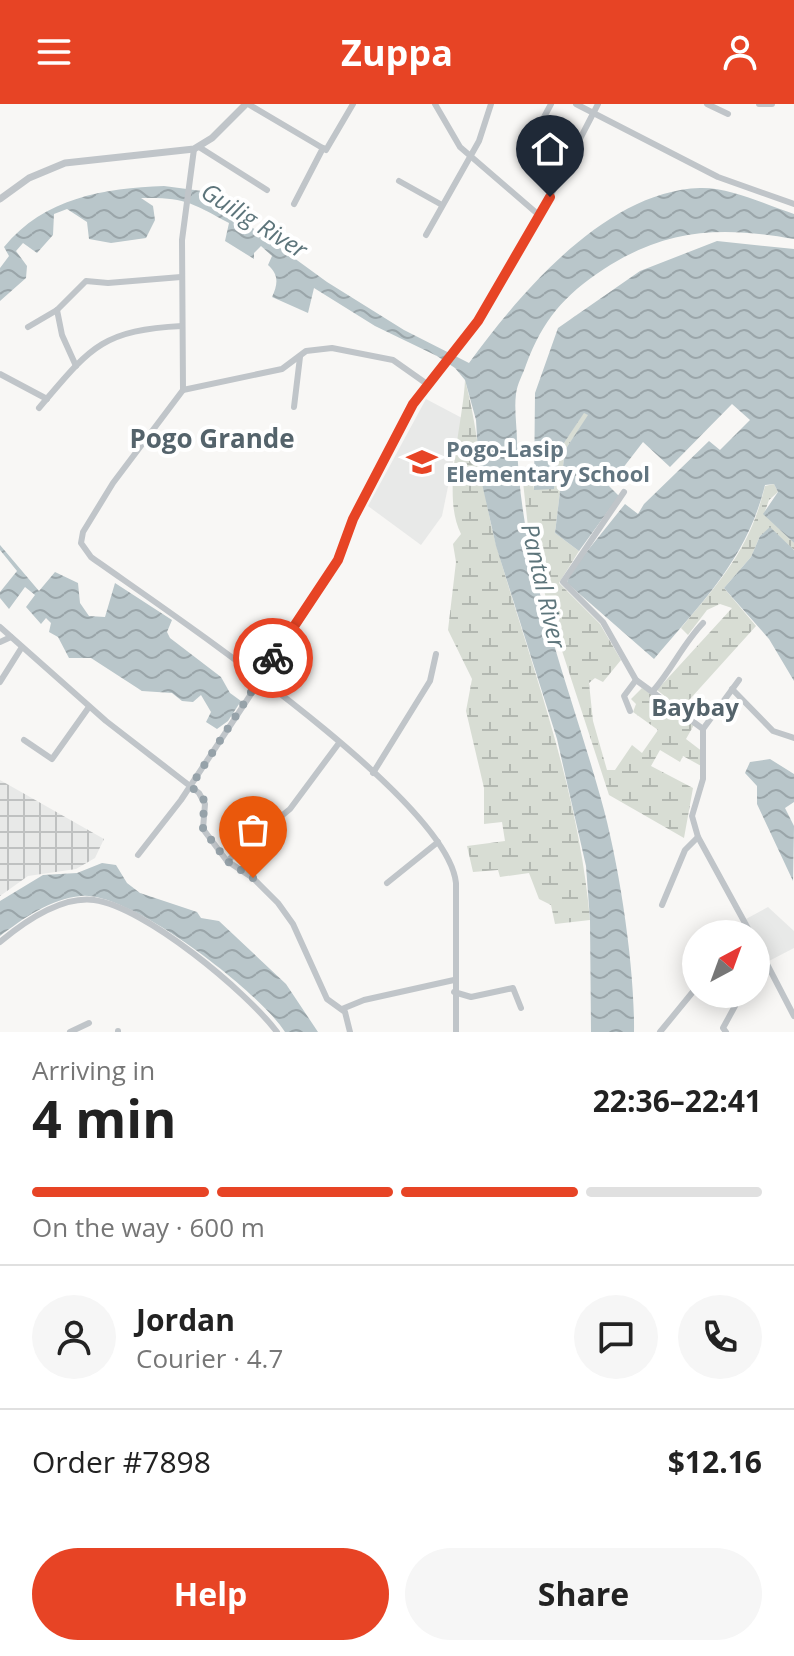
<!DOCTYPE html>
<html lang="en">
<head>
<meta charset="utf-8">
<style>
  :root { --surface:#fff; --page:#f6f6f6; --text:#222; --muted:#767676; --line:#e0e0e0; --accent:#e74425 }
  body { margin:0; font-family:"Open Sans",sans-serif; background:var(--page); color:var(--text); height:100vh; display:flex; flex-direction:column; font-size:30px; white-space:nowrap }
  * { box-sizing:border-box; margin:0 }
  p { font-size:26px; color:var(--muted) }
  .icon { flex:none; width:44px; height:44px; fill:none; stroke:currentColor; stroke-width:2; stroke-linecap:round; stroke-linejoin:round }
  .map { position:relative; height:928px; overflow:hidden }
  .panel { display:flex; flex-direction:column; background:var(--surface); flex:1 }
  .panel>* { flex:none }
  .needle { width:52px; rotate:41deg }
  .fabs { position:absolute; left:682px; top:816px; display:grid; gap:16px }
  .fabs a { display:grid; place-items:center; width:88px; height:88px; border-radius:50%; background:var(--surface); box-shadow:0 4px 20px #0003; font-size:40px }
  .pin { position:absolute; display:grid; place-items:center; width:68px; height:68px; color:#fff; margin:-82px -34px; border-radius:50% 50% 50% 0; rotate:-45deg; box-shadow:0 0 8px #0007 }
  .pin .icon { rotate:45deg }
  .courier { position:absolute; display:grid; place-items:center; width:80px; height:80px; margin:-40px; border:6px solid #e74425; border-radius:50%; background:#fff; color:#222; box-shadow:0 2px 10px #0007 }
  .summary em { font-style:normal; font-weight:700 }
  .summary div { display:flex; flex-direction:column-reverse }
  .summary { display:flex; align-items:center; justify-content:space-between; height:136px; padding:0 32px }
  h1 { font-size:52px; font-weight:700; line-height:60px }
  .bar { display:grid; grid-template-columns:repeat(4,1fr); gap:12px 8px; align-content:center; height:96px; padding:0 32px }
  .bar i { height:10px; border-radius:6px; background:var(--line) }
  .bar .on { background:var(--accent) }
  .bar p { grid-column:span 4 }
  .line { display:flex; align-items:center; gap:20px; padding:0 32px; border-top:2px solid var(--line) }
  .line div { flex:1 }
  .round { display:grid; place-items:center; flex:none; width:84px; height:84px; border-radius:42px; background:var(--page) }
  .cta { display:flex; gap:16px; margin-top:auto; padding:16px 32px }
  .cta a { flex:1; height:92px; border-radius:48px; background:var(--accent); color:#fff; font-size:32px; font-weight:700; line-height:92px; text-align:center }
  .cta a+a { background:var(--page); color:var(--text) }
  header { display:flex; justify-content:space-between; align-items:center; height:104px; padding:0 32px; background:var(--accent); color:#fff; font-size:36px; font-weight:700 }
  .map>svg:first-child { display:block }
  .built { fill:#e8e9e8 }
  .industrial { fill:url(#industrial-grid) }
  .wetland { fill:url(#wetland-marsh) }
  .water { fill:url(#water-waves) }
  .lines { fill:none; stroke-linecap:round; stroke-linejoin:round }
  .minor { stroke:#c0c5c9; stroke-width:6 }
  .tertiary { stroke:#c0c5c9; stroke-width:7 }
  .done { stroke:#96a2a9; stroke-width:8; stroke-dasharray:0 14.4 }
  .route { stroke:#e74425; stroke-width:10 }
  .labels { text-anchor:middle; stroke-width:8; stroke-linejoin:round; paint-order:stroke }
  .poi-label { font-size:22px; font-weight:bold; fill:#627580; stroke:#fff; text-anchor:start }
  .water-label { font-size:24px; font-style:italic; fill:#5d757b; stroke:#fff }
  .neighbourhood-label { font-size:24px; font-weight:bold; fill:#54636b; stroke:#fff }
  .quarter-label { font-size:26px; font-weight:bold; fill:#54636b; stroke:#fff }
</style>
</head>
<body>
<header><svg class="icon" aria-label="menu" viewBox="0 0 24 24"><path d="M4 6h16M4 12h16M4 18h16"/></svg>Zuppa<svg class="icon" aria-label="person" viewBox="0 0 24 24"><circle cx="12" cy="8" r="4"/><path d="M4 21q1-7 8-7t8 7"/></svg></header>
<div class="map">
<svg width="794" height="928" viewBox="0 0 794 928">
  <defs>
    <pattern id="industrial-grid" width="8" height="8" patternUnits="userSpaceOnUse" patternTransform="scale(2)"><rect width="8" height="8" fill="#e8e9e8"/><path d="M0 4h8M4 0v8" fill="none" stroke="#bfc1c1"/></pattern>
    <pattern id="wetland-marsh" width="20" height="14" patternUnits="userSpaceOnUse" patternTransform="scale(2)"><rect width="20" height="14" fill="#d8ddd4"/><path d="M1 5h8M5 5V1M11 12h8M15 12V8" fill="none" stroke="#b3b8b1"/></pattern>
    <pattern id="water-waves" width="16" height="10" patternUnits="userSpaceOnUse" patternTransform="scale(2)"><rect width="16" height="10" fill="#b9c6ca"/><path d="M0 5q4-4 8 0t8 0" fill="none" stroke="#9aa5a9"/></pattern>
  </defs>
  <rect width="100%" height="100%" fill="#f8f7f5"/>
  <!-- built -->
  <g class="built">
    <polygon points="426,295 462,314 442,412 421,441 368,402"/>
    <polygon points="768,803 794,827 794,844 769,857 746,815"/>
  </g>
  <!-- industrial -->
  <polygon class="industrial" points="0,676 104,735 95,754 76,765 28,772 0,792"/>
  <!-- wetland -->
  <g class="wetland">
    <path d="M465 276C480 331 481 388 497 444 533 567 579 687 590 816L555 820 551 801 539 795 529 769 500 773 498 766 473 768 467 742 505 737 502 718 484 720V684L466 607 472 575 448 526 456 458 453 440 461 430C441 391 463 321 465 276Z"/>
    <polygon points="584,308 589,311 565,346 555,429 579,447 559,479 600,520 621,556 603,578 595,574 589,579 593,617 607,666 615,666 632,641 642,649 658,626 633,608 636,600 631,595 642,584 695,619 686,635 703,648 703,663 683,652 680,658 660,646 651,662 693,684 684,734 609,691 550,510 528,423 522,369 532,373 534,385 554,385 560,345"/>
    <path d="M774 380 778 388 769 396 764 410 794 439V446L770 424 760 432 751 453 724 484 756 522 681 605 657 586 732 504 720 500 707 506 688 531 681 524C721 476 750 445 765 382Z"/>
  </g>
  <!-- water -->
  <g class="water">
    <path d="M164 82 202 87 327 178 404 226 469 259C520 189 606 87 700 84 730 83 766 101 794 110V135C722 122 667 124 604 165 563 192 543 216 526 261 523 270 517 280 516 290 514 305 517 323 517 338 520 463 568 576 601 695 619 758 635 863 634 928H591L590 816 586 762 557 635 496 442 479 366 476 316 465 276 455 264 437 252 375 222 314 184 308 209 272 193C278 180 279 171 268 161L272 152 261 142 254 149V155L225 137 229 119C192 99 185 93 141 94L153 102 155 116 146 134 111 139 89 135 87 118 67 105 54 110 53 131 37 149 23 139 16 147 27 162 26 174 0 197V164L9 152 4 143C44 94 104 84 164 82Z"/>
    <path d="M717 137 794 145V439L763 410 778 388 774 380 765 381C747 455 701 499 654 555L567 479 568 471 625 400 638 410 644 400 709 337 720 346 750 316 732 300 670 363 643 338 609 382 619 392 579 447 555 429 565 346 588 311 584 309 560 345 554 385 534 386 535 289 558 224 640 167Z"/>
    <polygon points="770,423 794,446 794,577 769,535 724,484 751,453 760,432"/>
    <polygon points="0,441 39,487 55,468 78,479 80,499 89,512 105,513 115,479 172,516 167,528 170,534 221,573 230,589 241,597 228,617 217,625 206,618 211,608 201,591 193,598 182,597 172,589 142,587 91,554 69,554 58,533 49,528 51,519 46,514 41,520 26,503 35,491 25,483 9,505 0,494 0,488 17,467 0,446"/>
    <polygon points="770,655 794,670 794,698 785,704 794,722 793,777 757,700 757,682 745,669 750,658"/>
    <path d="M102 759 116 761 127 779 140 789 197 808 201 814 219 817 286 880 318 928H285C260 888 128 786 81 792 50 795 24 814 0 832V797L43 771 77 769Z"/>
  </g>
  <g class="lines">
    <!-- minor -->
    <g class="minor">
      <polyline points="248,0 326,46 353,0"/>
      <polyline points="435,0 460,43 540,112"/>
      <polyline points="576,0 718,73 794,100"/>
      <polyline points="707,0 728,10"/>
      <polyline points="759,0 772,0"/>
      <polyline points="199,43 267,86"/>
      <path d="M194 45 182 136 183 286 113 379 83 428 81 439 91 453C165 506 447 693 456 779V928"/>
      <polyline points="522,54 551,0"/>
      <polyline points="399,77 442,101"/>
      <polyline points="294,100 323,44"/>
      <polyline points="426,131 479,37 491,0"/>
      <polyline points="57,206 62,231 76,262"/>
      <polyline points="28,223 57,206 86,177 108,179 181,173"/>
      <polyline points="0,270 47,295"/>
      <polyline points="183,286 282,265 306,247 332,244 393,256 427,280"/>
      <polyline points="294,303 300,253"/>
      <path d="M39 304C90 244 101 226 182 222"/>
      <polyline points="624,388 563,478 603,518 636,576 703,625"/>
      <polyline points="0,523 106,617 199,689 205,700 203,725 227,757 253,774 278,799 293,820 327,895 345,908 350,928"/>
      <polyline points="0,538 11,533"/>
      <polyline points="739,576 703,625 703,675 692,712 698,733 751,830"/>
      <polyline points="0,578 22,543"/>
      <polyline points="732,585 773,627 794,634"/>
      <path d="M653 587C672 565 683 540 703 519"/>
      <polyline points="630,607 624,592 636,576"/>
      <polyline points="24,636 52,655 89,603"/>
      <polyline points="373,669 430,577 436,550"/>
      <polyline points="138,751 181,696 331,469 353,415 413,300 478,217 540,112 598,0"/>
      <polyline points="227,757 290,705 339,639"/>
      <polyline points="387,779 438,738"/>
      <polyline points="662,801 685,746 698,733"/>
      <path d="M0 838C24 818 61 792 94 796 145 803 246 887 277 928"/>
      <polyline points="756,839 794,912"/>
      <polyline points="454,888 471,893 513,884 521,904"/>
      <polyline points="342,905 364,896 454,876"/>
      <polyline points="70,928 89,919"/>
      <polyline points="118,928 118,927"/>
      <polyline points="660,928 696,884"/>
      <polyline points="726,928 723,924 735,902 735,890"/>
    </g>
    <!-- tertiary -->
    <polyline class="tertiary" points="0,95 29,74 65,59 194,45 212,34 246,0"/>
  </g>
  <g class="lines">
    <!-- done -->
    <polyline class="done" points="253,774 227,757 203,725 204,696 191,682 273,554"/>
    <!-- route -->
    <polyline class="route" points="273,554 338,456 353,415 413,300 478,217 550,93"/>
  </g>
  <!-- icons -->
  <defs>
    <g id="school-bare" transform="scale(2.4)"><path d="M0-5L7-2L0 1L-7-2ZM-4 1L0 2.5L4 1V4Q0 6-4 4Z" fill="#e74425" stroke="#fff" stroke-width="2.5" paint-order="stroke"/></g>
  </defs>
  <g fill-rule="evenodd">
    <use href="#school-bare" x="422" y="358"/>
  </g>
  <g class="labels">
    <!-- poi labels -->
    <g class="poi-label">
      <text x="446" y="353">Pogo-Lasip<tspan x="446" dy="25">Elementary School</tspan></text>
    </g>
    <!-- water labels -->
    <g class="water-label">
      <text transform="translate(254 117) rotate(32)" y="8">Guilig River</text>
      <text transform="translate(543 482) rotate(77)" y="8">Pantal River</text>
    </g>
    <!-- neighbourhood labels -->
    <g class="neighbourhood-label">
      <text x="695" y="612">Baybay</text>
    </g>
    <!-- quarter labels -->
    <g class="quarter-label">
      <text x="212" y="344">Pogo Grande</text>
    </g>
  </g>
</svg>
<div class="fabs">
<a><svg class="needle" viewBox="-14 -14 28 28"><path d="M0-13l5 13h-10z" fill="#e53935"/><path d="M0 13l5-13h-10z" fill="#767676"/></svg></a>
</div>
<div class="pin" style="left:253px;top:774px;background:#ea580c"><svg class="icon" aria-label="bag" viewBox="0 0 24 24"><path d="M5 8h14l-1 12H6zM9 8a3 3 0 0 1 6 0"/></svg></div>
<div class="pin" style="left:550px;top:93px;background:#1f2937"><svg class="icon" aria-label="home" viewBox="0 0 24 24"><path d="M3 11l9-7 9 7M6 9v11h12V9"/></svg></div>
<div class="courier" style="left:273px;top:554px"><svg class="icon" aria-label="bike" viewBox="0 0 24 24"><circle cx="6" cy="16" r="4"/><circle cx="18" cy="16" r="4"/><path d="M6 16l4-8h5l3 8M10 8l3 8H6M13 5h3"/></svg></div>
</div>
<section class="panel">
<div class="summary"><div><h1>4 min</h1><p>Arriving in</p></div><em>22:36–22:41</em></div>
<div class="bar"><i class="on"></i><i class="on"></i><i class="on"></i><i></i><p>On the way · 600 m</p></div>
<div class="line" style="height:144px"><a class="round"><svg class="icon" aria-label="person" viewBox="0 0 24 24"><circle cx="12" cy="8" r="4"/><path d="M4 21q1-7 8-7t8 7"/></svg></a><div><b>Jordan</b><p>Courier · 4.7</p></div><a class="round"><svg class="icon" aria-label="chat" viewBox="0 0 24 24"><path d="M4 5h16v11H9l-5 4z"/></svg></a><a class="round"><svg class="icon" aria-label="phone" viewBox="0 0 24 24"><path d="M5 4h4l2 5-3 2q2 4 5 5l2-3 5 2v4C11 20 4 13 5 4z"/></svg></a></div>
<div class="line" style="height:104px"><div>Order #7898</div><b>$12.16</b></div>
<div class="cta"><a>Help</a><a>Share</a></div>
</section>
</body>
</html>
